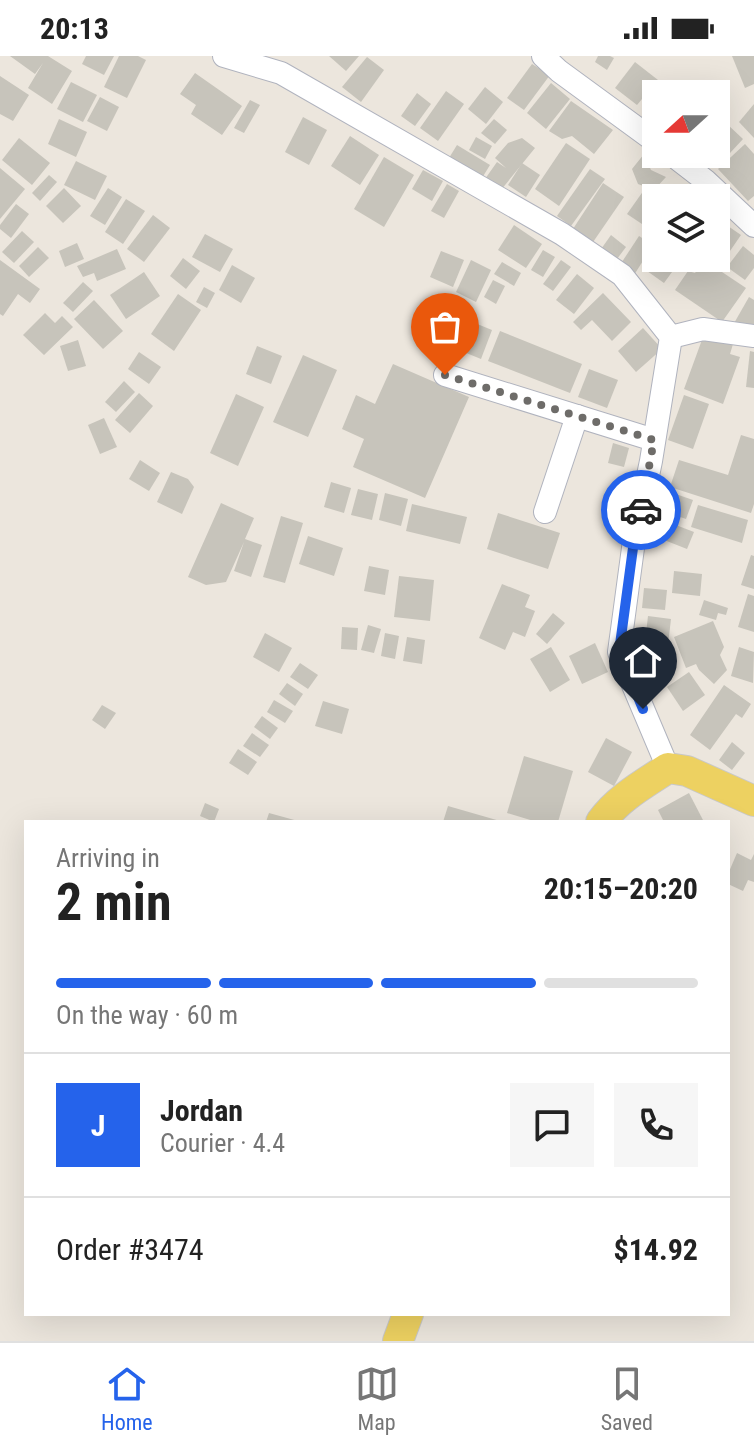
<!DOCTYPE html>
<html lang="en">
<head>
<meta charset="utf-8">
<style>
  :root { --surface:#fff; --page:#f6f6f6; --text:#222; --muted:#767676; --line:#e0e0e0; --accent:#2563eb }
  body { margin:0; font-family:"Roboto Condensed",sans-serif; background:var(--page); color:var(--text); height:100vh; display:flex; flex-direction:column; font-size:30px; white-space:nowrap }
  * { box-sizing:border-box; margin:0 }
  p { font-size:26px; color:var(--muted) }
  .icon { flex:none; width:44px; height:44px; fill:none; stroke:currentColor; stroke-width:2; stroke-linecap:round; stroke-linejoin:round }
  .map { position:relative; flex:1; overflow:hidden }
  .sheet { position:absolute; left:24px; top:764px; width:706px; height:496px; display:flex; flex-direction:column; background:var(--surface); border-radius:0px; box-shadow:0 8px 32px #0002 }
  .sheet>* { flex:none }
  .needle { width:52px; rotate:249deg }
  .controls { position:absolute; left:642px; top:24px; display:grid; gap:16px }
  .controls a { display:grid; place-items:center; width:88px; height:88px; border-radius:0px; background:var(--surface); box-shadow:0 8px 32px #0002; font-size:40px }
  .pin { position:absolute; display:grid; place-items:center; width:68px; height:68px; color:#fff; margin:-82px -34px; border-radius:50% 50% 50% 0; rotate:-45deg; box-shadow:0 0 8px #0007 }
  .pin .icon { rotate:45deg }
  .courier { position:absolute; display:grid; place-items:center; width:80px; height:80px; margin:-40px; border:6px solid #2563eb; border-radius:50%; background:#fff; color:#222; box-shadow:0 2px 10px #0007 }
  .headline em { font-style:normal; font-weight:700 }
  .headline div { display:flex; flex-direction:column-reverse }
  .headline { display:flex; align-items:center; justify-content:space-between; height:136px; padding:0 32px }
  h1 { font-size:52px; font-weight:700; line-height:60px }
  .bar { display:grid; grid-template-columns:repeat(4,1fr); gap:12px 8px; align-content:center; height:96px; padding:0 32px }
  .bar i { height:10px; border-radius:6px; background:var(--line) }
  .bar .on { background:var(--accent) }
  .bar p { grid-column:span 4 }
  .line { display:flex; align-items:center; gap:20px; padding:0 32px; border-top:2px solid var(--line) }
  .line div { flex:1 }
  .round { display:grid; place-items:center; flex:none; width:84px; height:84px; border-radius:0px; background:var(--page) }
  .status { display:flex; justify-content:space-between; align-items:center; height:56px; padding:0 40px; background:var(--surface); direction:ltr }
  .status svg { height:22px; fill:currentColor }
  .menu { display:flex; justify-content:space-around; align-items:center; height:112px; border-top:2px solid var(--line); background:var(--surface); font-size:22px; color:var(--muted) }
  .menu a { display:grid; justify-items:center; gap:4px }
  .menu .on { color:var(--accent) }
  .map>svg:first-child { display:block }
  .building { fill:#c7c4bb }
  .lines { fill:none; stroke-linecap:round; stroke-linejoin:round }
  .minor-casing { stroke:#b0b3be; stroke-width:24 }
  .major-casing { stroke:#c8c8c8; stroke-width:32 }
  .minor { stroke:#fff; stroke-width:22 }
  .major { stroke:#edd161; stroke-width:30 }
  .done { stroke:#6e6c69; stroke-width:8; stroke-dasharray:0 14.4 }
  .route { stroke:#2563eb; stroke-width:10 }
</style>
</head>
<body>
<div class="status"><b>20:13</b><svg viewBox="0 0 49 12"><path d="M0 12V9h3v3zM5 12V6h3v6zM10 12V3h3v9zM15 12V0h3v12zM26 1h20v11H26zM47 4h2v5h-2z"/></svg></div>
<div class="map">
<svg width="754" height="1285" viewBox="0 0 754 1285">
  <rect width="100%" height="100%" fill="#ece6dd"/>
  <!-- building -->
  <g class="building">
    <polygon points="10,0 48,0 72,15 52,48 28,32 43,7 35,18"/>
    <polygon points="86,0 114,0 104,19 82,8"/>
    <polygon points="119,0 138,0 146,4 127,42 104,31"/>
    <polygon points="329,0 359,0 346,15"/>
    <polygon points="598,0 610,0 614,2 607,14 595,6"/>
    <polygon points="732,0 754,0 754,28 745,32"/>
    <polygon points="367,1 384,14 361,46 342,31"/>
    <polygon points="635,6 658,24 637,49 615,32"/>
    <polygon points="532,8 550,19 524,54 507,42"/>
    <polygon points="195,17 242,50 222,79 191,58 196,49 180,38"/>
    <polygon points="0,20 29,39 13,65 0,58"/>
    <polygon points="71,26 97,39 83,66 57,53"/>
    <polygon points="551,27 570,43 546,73 527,57"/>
    <polygon points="485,31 503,46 486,68 468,53"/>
    <polygon points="446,35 464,48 438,85 420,72"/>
    <polygon points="417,37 431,48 415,70 401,60"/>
    <polygon points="100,41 119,51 107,75 87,65"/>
    <polygon points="250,44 260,49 244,77 234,72"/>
    <polygon points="571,45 613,74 594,98 572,80 562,83 549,75"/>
    <polygon points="754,48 754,82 739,66"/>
    <polygon points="303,61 327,74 309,109 285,96"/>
    <polygon points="59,63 87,76 76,101 48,88"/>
    <polygon points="494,63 507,74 495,88 481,77"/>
    <polygon points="727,68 743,83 717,111 703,98 716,98 716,81"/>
    <polygon points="350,80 379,99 360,129 331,110"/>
    <polygon points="476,81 492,90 485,103 469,94"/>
    <polygon points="19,82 50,107 32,129 2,104"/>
    <polygon points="522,82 535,92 501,134 485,123 497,106 506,112 495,102 508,87"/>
    <polygon points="566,87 590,103 559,150 535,133"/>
    <polygon points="745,88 754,98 754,140 748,145 718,113"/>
    <polygon points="457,89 490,109 482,122 449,102"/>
    <polygon points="644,98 651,114 666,121 654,134 638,128 632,113"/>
    <polygon points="384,101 414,119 384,171 354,153"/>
    <polygon points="76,105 107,120 95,144 64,129"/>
    <polygon points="522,107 540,119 526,141 508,129"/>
    <polygon points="0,112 25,133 0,163"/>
    <polygon points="590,113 605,123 571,170 557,160"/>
    <polygon points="423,114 443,125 432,145 412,133"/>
    <polygon points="49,119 57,126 40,145 32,137"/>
    <polygon points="603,127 624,141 591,189 571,176"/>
    <polygon points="447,128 459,135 444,162 431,155"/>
    <polygon points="64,132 81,150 63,167 46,150"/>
    <polygon points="108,132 122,141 105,169 90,160"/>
    <polygon points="644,134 656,142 656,173 654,176 627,158"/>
    <polygon points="126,143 145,155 123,188 105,176"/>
    <polygon points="16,148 29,158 11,182 0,173 0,169"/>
    <polygon points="153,159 170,172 144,206 127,193"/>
    <polygon points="725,168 741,179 721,208 713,202 716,202 716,180"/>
    <polygon points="514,169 542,188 526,212 498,194"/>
    <polygon points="22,175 34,186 14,207 2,196"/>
    <polygon points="205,178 233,193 220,216 192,201"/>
    <polygon points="611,179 626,191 614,207 599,196"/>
    <polygon points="639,180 653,189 634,219 620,209"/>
    <polygon points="77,187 84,203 65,211 59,195"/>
    <polygon points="743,190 754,199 754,212 745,224 727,211"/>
    <polygon points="38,191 49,202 29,221 19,210"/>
    <polygon points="117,193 126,213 97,225 94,217 83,221 77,210"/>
    <polygon points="543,194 555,201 543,221 531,214"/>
    <polygon points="441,195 464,204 453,231 430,221"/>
    <polygon points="183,202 200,215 186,233 170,220"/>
    <polygon points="656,202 698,202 691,212 680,205 664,227 647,215"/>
    <polygon points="0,204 40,233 30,247 18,238 3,260 0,258"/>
    <polygon points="471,204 491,214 476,246 456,236"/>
    <polygon points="561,204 571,211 553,235 543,228"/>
    <polygon points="704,204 746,232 722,266 675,234 688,215 695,217"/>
    <polygon points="502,206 521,217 514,230 494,218"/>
    <polygon points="232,209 255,222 241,247 219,234"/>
    <polygon points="144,216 160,240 126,263 110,239"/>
    <polygon points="577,218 594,232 574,258 556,244"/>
    <polygon points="493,224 505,230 496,248 484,241"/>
    <polygon points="83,226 93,235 73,256 63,247"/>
    <polygon points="204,231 215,237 207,252 196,246"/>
    <polygon points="603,237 631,266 612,285 592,264 581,274 573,266"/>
    <polygon points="178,238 201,254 174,295 151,278"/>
    <polygon points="749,241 754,244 754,272 733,269"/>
    <polygon points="94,244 123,275 103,293 74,263"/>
    <polygon points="423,246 492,274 481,303 412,275"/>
    <polygon points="45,257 55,267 62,260 73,271 44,299 23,279"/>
    <polygon points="643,272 662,293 636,316 618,295"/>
    <polygon points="500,275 582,308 570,337 488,305"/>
    <polygon points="703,281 717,283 733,288 730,298 740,301 723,348 684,333"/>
    <polygon points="78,284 86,310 68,315 60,290"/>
    <polygon points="257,290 282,300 271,328 246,318"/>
    <polygon points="750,295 754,296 754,332 746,331"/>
    <polygon points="139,296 161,311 149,328 128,313"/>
    <polygon points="303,299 337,314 308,381 273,366"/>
    <polygon points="393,308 469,341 425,442 353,411 364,383 342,373 356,339 375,348"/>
    <polygon points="589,313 618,324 607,352 578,341"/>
    <polygon points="124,325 135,336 116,356 105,346"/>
    <polygon points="139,337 153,350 130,377 115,364"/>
    <polygon points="236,338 264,351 238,410 210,397"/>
    <polygon points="684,339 709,348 693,393 668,384"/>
    <polygon points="104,362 117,391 100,398 88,369"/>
    <polygon points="741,379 754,383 754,448 751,457 670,431 679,404 728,419"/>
    <polygon points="613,387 629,392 624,411 608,407"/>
    <polygon points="140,404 160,417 149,435 129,423"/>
    <polygon points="171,416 188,423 194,431 182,458 157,446"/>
    <polygon points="331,426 351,432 344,457 324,451"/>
    <polygon points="358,433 378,438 372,464 351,459"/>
    <polygon points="667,435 693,444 686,463 660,454"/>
    <polygon points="385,437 408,443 401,470 379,464"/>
    <polygon points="221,447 254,462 245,483 262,489 251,521 234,515 244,486 226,526 206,529 188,521"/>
    <polygon points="412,448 467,461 460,488 406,475"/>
    <polygon points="698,449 748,464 742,487 691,471"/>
    <polygon points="498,457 560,477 548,513 487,493"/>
    <polygon points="281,460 303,467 285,527 263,521"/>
    <polygon points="655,461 694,476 687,493 649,478"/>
    <polygon points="308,480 343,492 334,520 299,508"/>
    <polygon points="751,499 754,500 754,533 741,529"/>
    <polygon points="369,510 389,514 385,539 364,535"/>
    <polygon points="674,515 702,518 700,540 672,537"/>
    <polygon points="399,520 434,524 430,565 394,561"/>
    <polygon points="502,528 530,539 525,551 535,555 525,581 513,576 505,594 479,582"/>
    <polygon points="644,532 667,534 665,554 642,552"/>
    <polygon points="748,538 754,540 754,576 738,571"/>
    <polygon points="704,544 728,552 726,559 718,557 716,564 699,559"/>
    <polygon points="553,557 565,567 547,588 536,578"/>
    <polygon points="648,560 671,563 668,589 645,586"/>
    <polygon points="713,565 724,591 720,599 727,614 714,628 699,614 696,608 686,612 674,581"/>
    <polygon points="368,569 381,573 374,597 361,594"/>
    <polygon points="342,571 358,572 357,594 341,593"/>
    <polygon points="265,577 292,592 279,616 253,601"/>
    <polygon points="385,577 399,580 395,603 381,600"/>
    <polygon points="407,581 425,584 422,608 403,605"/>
    <polygon points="595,587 608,616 582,628 569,600"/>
    <polygon points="551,591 570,624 550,636 530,603"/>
    <polygon points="739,591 754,596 753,627 731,620"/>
    <polygon points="300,607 318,619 308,633 290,621"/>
    <polygon points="689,616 705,639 683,655 667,631"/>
    <polygon points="287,627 303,638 295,650 279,638"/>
    <polygon points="724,629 751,648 742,662 736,658 710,694 690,679"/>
    <polygon points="274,644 293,655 285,667 267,656"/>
    <polygon points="323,645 349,653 342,678 315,670"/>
    <polygon points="102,649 116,657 105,673 92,664"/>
    <polygon points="262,660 278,672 270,683 254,671"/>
    <polygon points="252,677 269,689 260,701 243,690"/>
    <polygon points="606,682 632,696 614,730 588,716"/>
    <polygon points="732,686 745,697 732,714 719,704"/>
    <polygon points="238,693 257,706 248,719 229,707"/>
    <polygon points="524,700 573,715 558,766 537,766 507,757"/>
    <polygon points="689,737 704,766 664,766 658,754"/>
    <polygon points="205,747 219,753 214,766 200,760"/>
    <polygon points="448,750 500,765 500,766 443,766"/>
    <polygon points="269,757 298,765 298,766 266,766"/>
    <polygon points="737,797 751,804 754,798 754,826 748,824 743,835 728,828 728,818"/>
  </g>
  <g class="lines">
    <!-- minor casing -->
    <g class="minor-casing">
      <g id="minor">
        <polyline points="224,0 281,17 562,178 622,219 671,281 651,405 633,492 619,596 668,712"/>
        <polyline points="543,0 559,15 656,86"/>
        <polyline points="671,98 706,125 754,170"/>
        <polyline points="671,281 703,273 754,280"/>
        <polyline points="445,319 654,384"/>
        <polyline points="545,456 577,360"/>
      </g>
    </g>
    <!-- major casing -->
    <g class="major-casing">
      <g id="major">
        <path d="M601 766C618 742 644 728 668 712L687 715 754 745"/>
        <polyline points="398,1285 408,1258"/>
      </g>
    </g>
    <!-- minor -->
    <use href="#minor" class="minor"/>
    <!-- major -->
    <use href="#major" class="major"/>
  </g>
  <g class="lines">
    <!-- done -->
    <polyline class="done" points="445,319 654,384 641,454"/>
    <!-- route -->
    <polyline class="route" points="641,454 633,492 619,596 643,653"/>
  </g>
</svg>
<div class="controls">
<a><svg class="needle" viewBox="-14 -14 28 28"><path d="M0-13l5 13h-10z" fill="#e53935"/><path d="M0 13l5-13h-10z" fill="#767676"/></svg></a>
<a><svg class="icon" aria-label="layers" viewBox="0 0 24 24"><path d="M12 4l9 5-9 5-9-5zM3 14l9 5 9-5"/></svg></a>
</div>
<div class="pin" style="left:445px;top:319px;background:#ea580c"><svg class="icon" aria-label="bag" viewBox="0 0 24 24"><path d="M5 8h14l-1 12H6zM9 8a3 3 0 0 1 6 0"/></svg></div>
<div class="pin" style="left:643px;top:653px;background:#1f2937"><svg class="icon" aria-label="home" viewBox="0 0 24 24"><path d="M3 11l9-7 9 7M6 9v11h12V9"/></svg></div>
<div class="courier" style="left:641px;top:454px"><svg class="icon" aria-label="car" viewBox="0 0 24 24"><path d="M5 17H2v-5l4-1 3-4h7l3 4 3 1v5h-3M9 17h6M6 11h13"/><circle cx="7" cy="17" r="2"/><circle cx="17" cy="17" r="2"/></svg></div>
<section class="sheet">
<div class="headline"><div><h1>2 min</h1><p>Arriving in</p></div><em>20:15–20:20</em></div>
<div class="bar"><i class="on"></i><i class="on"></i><i class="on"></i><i></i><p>On the way · 60 m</p></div>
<div class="line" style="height:144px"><b class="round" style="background:var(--accent);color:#fff">J</b><div><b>Jordan</b><p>Courier · 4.4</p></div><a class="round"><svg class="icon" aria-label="chat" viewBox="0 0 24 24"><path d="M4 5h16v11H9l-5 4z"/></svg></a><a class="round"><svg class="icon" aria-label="phone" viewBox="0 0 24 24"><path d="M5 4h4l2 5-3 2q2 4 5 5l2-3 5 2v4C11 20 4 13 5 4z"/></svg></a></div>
<div class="line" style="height:104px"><div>Order #3474</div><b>$14.92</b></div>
</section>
</div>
<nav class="menu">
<a class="on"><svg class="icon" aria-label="home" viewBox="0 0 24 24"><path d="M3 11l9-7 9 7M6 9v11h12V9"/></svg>Home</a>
<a><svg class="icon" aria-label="map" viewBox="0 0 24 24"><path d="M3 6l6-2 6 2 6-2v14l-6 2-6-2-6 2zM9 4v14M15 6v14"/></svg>Map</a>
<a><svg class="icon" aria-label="saved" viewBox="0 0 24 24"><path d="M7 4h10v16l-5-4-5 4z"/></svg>Saved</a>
</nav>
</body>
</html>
